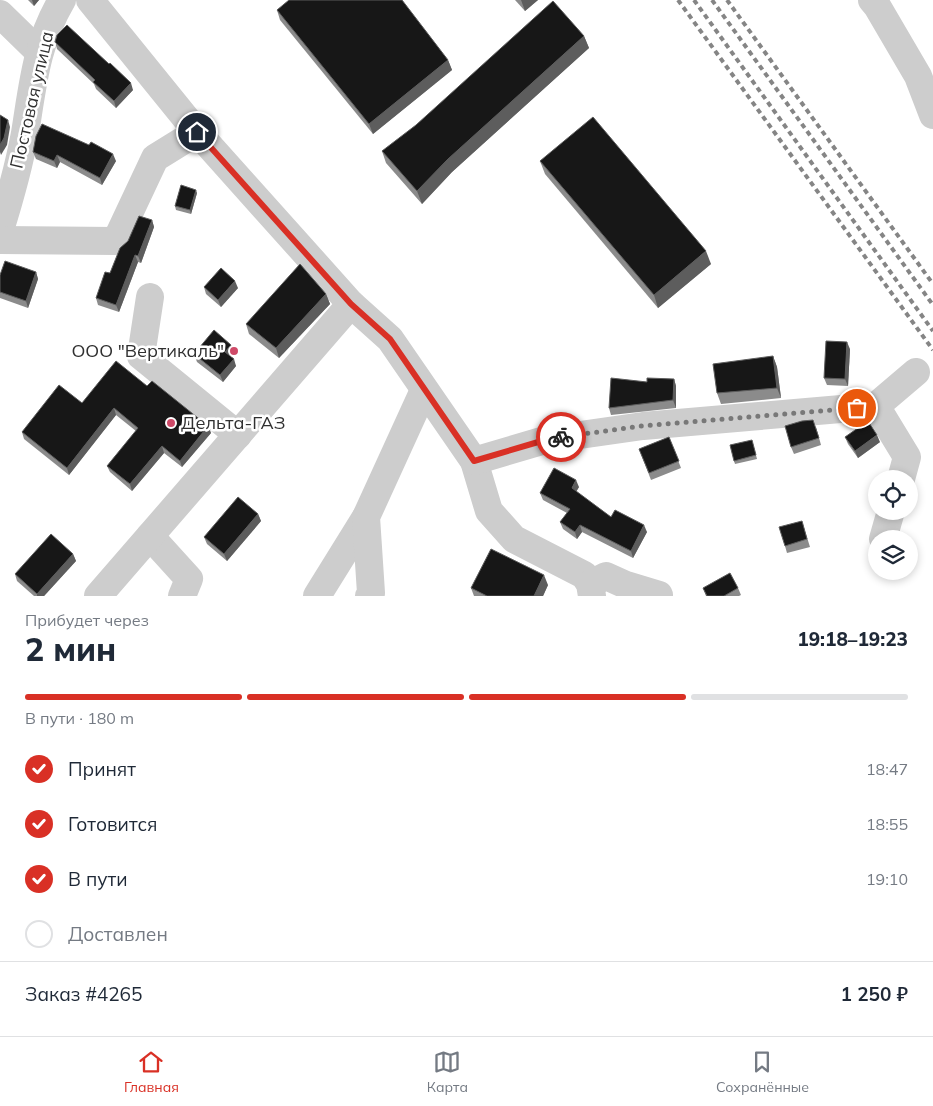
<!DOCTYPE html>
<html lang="ru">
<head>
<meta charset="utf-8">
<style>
  :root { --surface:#fff; --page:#f2f2f3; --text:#1f2937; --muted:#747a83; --line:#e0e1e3; --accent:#d93025 }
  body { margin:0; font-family:Mulish,sans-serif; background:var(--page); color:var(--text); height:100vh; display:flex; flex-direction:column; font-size:19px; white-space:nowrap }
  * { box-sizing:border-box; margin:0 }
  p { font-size:16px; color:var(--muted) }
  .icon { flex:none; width:28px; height:28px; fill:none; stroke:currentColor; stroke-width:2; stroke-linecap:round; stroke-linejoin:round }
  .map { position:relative; height:596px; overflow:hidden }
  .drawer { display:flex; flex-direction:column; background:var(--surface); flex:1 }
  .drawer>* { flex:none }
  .buttons { position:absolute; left:868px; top:470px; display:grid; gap:10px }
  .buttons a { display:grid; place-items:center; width:50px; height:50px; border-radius:50%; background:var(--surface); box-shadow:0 2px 8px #0003; font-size:25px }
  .pin { position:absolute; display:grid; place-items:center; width:42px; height:42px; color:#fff; margin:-21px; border:2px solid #fff; border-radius:50%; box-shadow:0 1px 5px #0007 }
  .courier { position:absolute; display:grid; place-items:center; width:50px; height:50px; margin:-25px; border:4px solid #d93025; border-radius:50%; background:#fff; color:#222; box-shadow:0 1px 6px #0007 }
  .summary em { font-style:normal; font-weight:800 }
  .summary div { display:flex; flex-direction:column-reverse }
  .summary { display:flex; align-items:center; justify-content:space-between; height:85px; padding:0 25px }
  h1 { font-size:32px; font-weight:800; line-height:38px }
  .bar { display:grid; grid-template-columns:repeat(4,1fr); gap:8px 5px; align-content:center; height:60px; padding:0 25px }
  .bar i { height:6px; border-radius:4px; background:var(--line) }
  .bar .active { background:var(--accent) }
  .bar p { grid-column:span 4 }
  .line { display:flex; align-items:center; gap:12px; padding:0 25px; border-top:1px solid var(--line) }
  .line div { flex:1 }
  ol { padding:0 25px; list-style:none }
  li { display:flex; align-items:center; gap:15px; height:55px }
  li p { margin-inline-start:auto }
  li .icon { padding:5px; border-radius:50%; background:var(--accent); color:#fff; stroke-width:4 }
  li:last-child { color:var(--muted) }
  li i { width:28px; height:28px; border:2px solid var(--line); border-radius:50% }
  .menu { display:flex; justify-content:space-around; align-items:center; height:70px; border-top:1px solid var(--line); background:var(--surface); font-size:14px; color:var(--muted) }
  .menu a { display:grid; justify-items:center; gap:2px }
  .menu .active { color:var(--accent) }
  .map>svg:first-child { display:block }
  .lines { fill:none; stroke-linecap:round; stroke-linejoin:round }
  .minor { stroke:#cdcdcd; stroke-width:28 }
  .rail { stroke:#858585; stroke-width:4; stroke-dasharray:5 4; stroke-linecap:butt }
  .wall { fill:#8b8b8b }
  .shaded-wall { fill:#5d5d5d }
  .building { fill:#171717; stroke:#5d5d5d }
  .done { stroke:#787878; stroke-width:5; stroke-dasharray:0 9 }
  .route { stroke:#d93025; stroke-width:6 }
  .poi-dot { fill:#cf4a68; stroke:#fff; stroke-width:2 }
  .labels { text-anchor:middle; stroke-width:5; stroke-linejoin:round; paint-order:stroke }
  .street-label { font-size:18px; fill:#303030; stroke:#fff }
  .poi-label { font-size:18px; fill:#303030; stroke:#fff; text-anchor:end }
</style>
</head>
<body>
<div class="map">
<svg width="933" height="596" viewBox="0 0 933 596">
  <rect width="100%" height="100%" fill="#fff"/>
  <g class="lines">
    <!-- minor -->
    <g class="minor">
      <polyline points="90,0 197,132 351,304 390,339 474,461 489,511 514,539 584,575 590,584 592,596"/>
      <polyline points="872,0 877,6 918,76 933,115"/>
      <polyline points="0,14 39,52"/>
      <path d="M0 230C10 198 19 166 25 133 33 84 36 44 62 0"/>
      <polyline points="0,240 116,241 155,158 197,132"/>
      <polyline points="150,297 141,356 238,435"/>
      <polyline points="474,461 545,440 643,426 876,406"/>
      <polyline points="901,479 907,457 876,406 916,372"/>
      <polyline points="150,536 189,579 182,596"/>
      <polyline points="883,539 891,511"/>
      <polyline points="590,584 606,576 626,585 659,595"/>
      <polyline points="98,596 351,304"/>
      <polyline points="317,596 366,517"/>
      <polyline points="369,596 371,593 366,517 424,390"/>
    </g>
    <!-- rail -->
    <g class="rail">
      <polyline points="678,0 933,350"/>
      <polyline points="694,0 933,331"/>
      <polyline points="712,0 933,305"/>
      <polyline points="727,0 933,284"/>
    </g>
  </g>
  <!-- wall -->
  <g class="wall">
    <polygon points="28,0 39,0 34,6"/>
    <polygon points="515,0 538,0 525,11"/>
    <polygon points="277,10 448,60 452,70 373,134 280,20"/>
    <polygon points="584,36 589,48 452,172 422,204 386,163 382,151"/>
    <polygon points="55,42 133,90 116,108 96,89 94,84 57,49"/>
    <polygon points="33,152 116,161 102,185 60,162 57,168 36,159"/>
    <polygon points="540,161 711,264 658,308 545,174"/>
    <polygon points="197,193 191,214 176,210 175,206"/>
    <polygon points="152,220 154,227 141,263 138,262 119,312 98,305 96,298 110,273"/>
    <polygon points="36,272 38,279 28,308 0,298 0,275"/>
    <polygon points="204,287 238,288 221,307 206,294"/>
    <polygon points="326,294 330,304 279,358 249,334 246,324"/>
    <polygon points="850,349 848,386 827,385 824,378"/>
    <polygon points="234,352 230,356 236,366 223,382 197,362 194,354"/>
    <polygon points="773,356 777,367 781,398 721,404 717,393"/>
    <polygon points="674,379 676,386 676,408 611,415 609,408"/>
    <polygon points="147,386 208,426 211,433 182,467 164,453 132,491 110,472 107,466 136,431 116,415 69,475 24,439 22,432 82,403"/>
    <polygon points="816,427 821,445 794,454 791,447"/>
    <polygon points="669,437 681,468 651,480 639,449"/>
    <polygon points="845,437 880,442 858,458 848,444"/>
    <polygon points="752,440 757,459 735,464 734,461"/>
    <polygon points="579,487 576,492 611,517 647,532 633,558 582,532 577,539 563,529 560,522 567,513 543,500 540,493"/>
    <polygon points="258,514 261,521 227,561 207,544 204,537"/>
    <polygon points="802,521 810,547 787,553 785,546"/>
    <polygon points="73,554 76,561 44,596 34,596 17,581 15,574"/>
    <polygon points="548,585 543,596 474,596 471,588"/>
    <polygon points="703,588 738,588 741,595 739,596 706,596"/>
  </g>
  <!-- shaded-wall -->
  <g class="shaded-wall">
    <polygon points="32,0 39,0 34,6"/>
    <polygon points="521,0 538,0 525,11"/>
    <polygon points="584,36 589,48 452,172 422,204 417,191 448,159"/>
    <polygon points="448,60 452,70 373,134 369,124"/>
    <polygon points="131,83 133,90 116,108 114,101"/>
    <polygon points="8,120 10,127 7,145 1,155 0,152 0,145"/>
    <polygon points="113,154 116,161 102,185 100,178"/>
    <polygon points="57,155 60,162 57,168 54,161"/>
    <polygon points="196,190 197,193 191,214 190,210"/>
    <polygon points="152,220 154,227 141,263 138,256"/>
    <polygon points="706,251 711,264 658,308 654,295"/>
    <polygon points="135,255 138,262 119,312 116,305"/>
    <polygon points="36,272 38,279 28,308 26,301"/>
    <polygon points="235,281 238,288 221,307 218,300"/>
    <polygon points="326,294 330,304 279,358 276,348"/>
    <polygon points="847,342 850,349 848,386 845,379"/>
    <polygon points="231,345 234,352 228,359 225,352"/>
    <polygon points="773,356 777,367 781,398 777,388"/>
    <polygon points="234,359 236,366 223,382 220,375"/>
    <polygon points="674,379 676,386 676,408 673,400"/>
    <polygon points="114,408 116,415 69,475 67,468"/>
    <polygon points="208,426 211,433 182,467 180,461"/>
    <polygon points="877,435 880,442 858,458 855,451"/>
    <polygon points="162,446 164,453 132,491 130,484"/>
    <polygon points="576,480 579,487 574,495 572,488"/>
    <polygon points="258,514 261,521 227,561 224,554"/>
    <polygon points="580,525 582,532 577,539 575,532"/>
    <polygon points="644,525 647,532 633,558 631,551"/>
    <polygon points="73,554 76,561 44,596 37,596 37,594"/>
    <polygon points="544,575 548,585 543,596 534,596"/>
  </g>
  <!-- building -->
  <g class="building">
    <polygon points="289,0 402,0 448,60 369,124 277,10"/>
    <polygon points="553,1 584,36 448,159 417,191 382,151 416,125"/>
    <polygon points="67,25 109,64 110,63 131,83 114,101 93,82 95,80 55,42 57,35"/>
    <polygon points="0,115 8,120 4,138 0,145"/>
    <polygon points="593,117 706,251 654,295 540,161"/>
    <polygon points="42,124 89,145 91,142 113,154 100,178 57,155 54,161 33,152 36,136"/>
    <polygon points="181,185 196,190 190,210 175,206"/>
    <polygon points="139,216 152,220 138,256 135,255 116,305 96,298 105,272 110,273 120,248 128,241"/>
    <polygon points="5,261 36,272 26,301 0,292 0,275"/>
    <polygon points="300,264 326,294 276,348 246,324"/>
    <polygon points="221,268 235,281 218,300 204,287"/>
    <polygon points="214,330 231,345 225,352 234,359 220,375 194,354"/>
    <polygon points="826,341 847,342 845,379 824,378"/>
    <polygon points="773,356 777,388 717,393 713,364"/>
    <polygon points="116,361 147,386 152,381 208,426 180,461 162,446 130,484 107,466 138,428 114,408 67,468 22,432 59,385 82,403"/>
    <polygon points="611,378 647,382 647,378 674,379 673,400 609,408"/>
    <polygon points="813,420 819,438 791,447 785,426 802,421"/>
    <polygon points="868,421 877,435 855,451 845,437"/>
    <polygon points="669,437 679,461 649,473 639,449"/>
    <polygon points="752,440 756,455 734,461 730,445"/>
    <polygon points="554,468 576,480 572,488 611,517 615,510 644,525 631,551 580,525 575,532 560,522 570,509 540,493"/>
    <polygon points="238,497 258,514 224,554 204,537"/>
    <polygon points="802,521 807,539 785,546 779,527"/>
    <polygon points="51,534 73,554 37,594 15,574"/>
    <polygon points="491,549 544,575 534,596 487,596 471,588"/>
    <polygon points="730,573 738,588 724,596 707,596 703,588"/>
  </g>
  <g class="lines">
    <!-- done -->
    <polyline class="done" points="561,437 642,426 857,408"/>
    <!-- route -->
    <polyline class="route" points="197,132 351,304 390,339 474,461 545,440 561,437"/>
  </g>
  <!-- markers -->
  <g class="poi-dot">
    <circle cx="234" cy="351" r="5"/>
    <circle cx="171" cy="423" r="5"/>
  </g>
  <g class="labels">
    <!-- street labels -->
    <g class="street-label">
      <text transform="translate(32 100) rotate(-77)" y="6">Постовая улица</text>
    </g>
    <!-- poi labels -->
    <g class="poi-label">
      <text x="224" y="357">ООО "Вертикаль"</text>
      <text x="181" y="429" text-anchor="start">Дельта-ГАЗ</text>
    </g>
  </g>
</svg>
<div class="buttons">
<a><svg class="icon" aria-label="locate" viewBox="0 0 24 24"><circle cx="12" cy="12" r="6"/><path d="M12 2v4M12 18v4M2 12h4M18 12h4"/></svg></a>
<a><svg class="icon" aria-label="layers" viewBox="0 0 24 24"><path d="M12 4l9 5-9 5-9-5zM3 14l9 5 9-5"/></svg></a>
</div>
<div class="pin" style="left:857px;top:408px;background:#ea580c"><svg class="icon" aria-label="bag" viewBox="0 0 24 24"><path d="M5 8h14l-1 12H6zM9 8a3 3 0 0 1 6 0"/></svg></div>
<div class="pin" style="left:197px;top:132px;background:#1f2937"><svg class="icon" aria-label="home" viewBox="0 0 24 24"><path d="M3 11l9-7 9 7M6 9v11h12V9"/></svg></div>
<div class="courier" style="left:561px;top:437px"><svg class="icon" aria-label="bike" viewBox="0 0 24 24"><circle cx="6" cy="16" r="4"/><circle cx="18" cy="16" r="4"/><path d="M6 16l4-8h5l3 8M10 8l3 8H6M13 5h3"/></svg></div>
</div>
<section class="drawer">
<div class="summary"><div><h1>2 мин</h1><p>Прибудет через</p></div><em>19:18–19:23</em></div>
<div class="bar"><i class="active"></i><i class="active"></i><i class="active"></i><i></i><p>В пути · 180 m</p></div>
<ol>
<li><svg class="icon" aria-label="check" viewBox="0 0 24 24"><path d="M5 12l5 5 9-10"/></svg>Принят<p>18:47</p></li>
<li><svg class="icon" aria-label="check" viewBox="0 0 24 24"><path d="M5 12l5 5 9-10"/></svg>Готовится<p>18:55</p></li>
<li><svg class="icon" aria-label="check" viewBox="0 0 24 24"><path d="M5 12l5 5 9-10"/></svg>В пути<p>19:10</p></li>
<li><i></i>Доставлен</li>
</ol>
<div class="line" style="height:65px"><div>Заказ #4265</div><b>1 250 ₽</b></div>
</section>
<nav class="menu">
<a class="active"><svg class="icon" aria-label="home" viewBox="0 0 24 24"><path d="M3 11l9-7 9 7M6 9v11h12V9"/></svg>Главная</a>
<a><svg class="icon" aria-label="map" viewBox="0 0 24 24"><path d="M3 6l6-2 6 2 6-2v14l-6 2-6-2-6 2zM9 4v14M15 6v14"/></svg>Карта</a>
<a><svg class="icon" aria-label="saved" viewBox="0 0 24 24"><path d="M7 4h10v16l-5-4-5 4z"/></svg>Сохранённые</a>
</nav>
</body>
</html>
